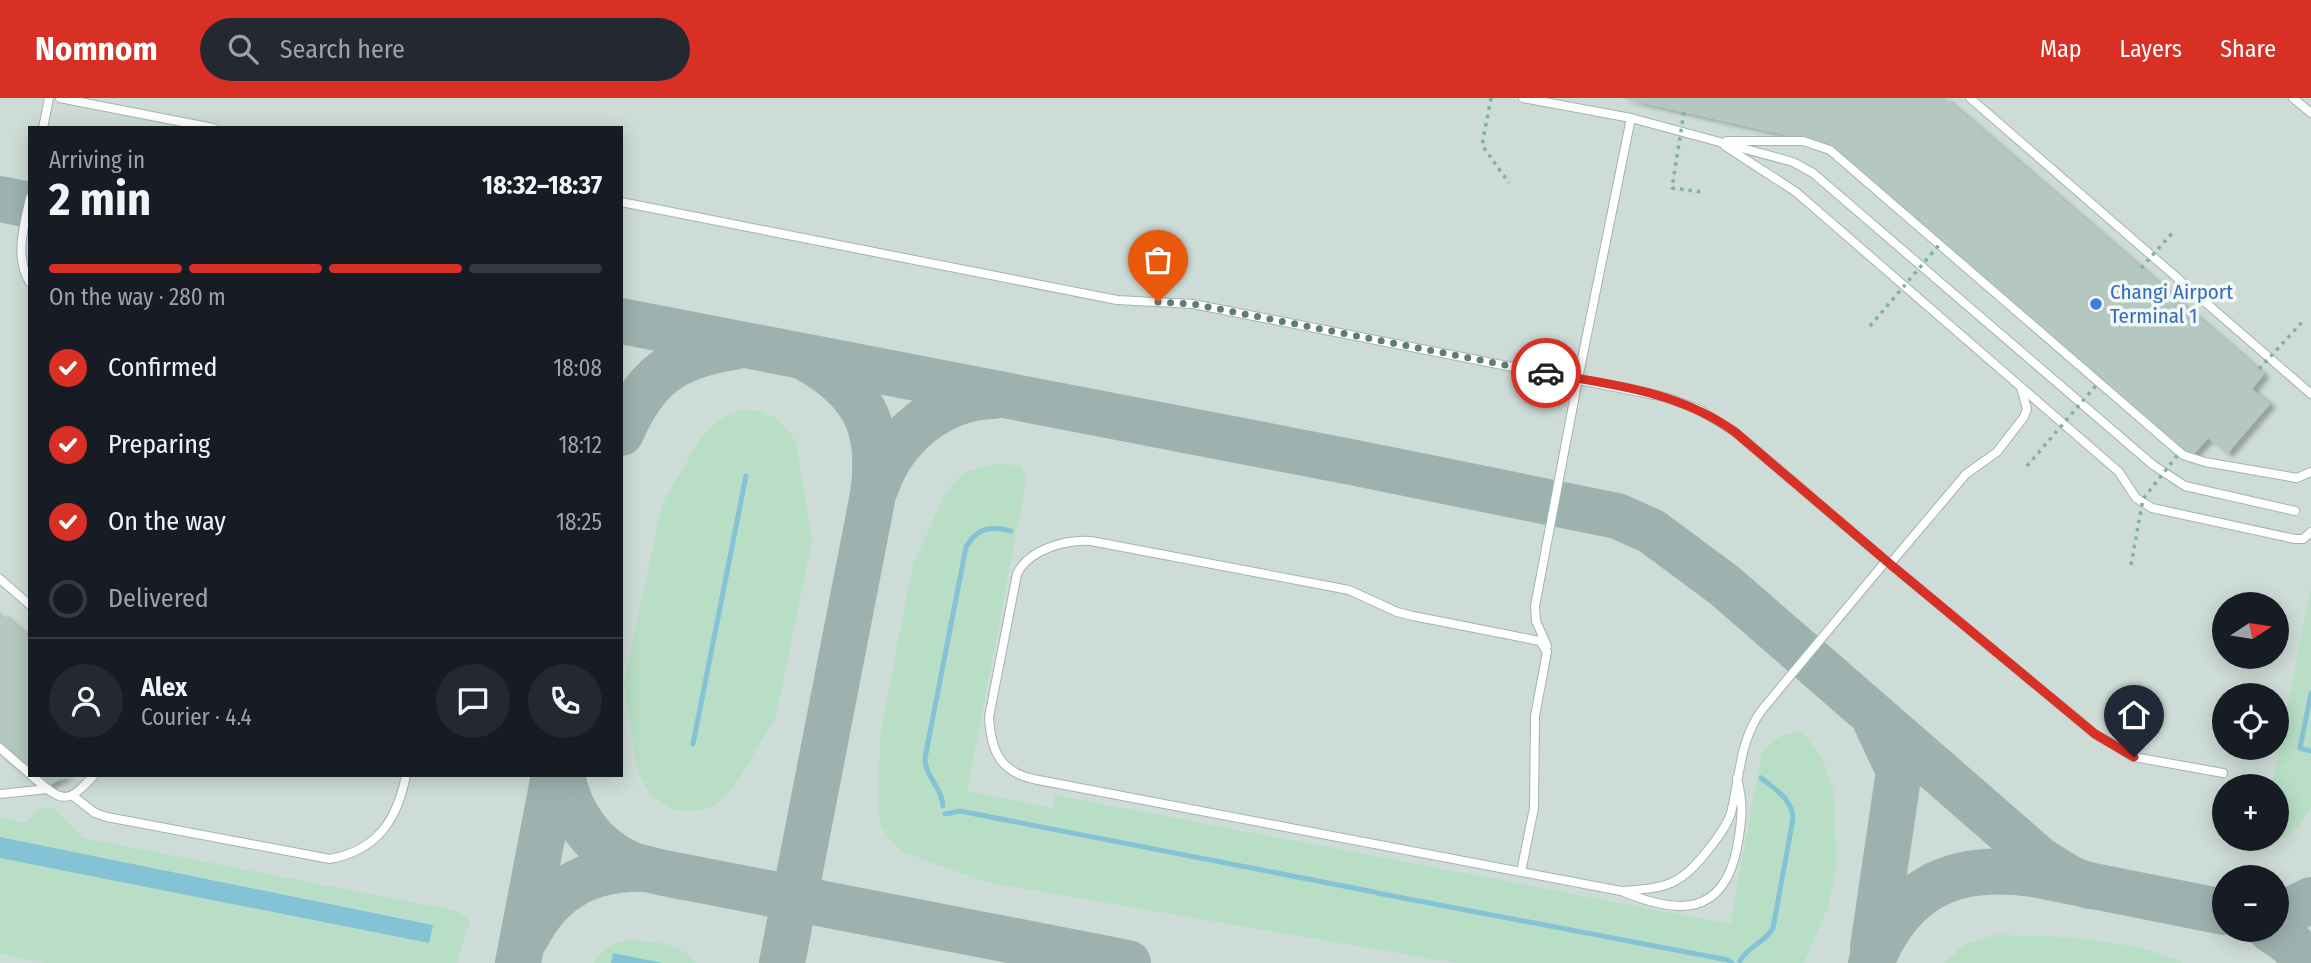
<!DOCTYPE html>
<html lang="en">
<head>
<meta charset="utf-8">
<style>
  :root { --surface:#171b24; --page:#242831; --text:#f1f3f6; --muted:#9ea1a6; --line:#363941; --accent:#d93025 }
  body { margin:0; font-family:"Fira Sans Condensed",sans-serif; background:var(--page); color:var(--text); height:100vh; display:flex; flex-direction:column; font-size:26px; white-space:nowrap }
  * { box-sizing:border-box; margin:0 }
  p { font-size:23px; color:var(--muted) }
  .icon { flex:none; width:38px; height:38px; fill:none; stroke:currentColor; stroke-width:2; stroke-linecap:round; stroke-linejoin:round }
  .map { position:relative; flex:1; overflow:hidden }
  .drawer { position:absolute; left:28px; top:28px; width:595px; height:651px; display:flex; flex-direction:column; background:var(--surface); border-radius:0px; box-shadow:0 4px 18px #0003 }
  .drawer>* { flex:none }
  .needle { width:46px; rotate:78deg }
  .fabs { position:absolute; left:2212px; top:494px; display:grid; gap:14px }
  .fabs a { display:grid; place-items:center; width:77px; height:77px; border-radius:50%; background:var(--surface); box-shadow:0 4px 18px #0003; font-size:35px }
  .pin { position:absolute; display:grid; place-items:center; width:60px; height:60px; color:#fff; margin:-72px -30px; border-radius:50% 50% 50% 0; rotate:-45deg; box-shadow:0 0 7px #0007 }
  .pin .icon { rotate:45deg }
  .courier { position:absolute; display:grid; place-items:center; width:70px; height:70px; margin:-35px; border:5px solid #d93025; border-radius:50%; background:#fff; color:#222; box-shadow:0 2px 9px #0007 }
  .head em { font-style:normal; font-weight:700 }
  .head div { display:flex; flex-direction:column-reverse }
  .head { display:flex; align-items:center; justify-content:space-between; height:119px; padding:0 21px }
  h1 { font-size:46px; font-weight:700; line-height:52px }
  .bar { display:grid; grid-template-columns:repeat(4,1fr); gap:10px 7px; align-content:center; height:84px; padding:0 21px }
  .bar i { height:9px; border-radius:5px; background:var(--line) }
  .bar .on { background:var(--accent) }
  .bar p { grid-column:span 4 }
  .line { display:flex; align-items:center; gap:18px; padding:0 21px; border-top:2px solid var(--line) }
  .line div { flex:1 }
  .round { display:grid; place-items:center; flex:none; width:74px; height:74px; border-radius:37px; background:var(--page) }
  ol { padding:0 21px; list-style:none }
  li { display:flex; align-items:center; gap:21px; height:77px }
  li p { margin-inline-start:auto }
  li .icon { padding:7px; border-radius:50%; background:var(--accent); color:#fff; stroke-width:4 }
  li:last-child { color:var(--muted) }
  li i { width:38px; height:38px; border:4px solid var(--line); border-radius:50% }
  header { display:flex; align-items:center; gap:42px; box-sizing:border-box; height:98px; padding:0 35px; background:var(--accent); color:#fff }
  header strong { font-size:33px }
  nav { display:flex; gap:38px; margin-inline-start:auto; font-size:24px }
  .search { width:490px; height:63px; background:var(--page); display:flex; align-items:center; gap:18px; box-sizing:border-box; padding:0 24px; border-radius:38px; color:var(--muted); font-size:26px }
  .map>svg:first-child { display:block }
  .built { fill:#cedcd7; fill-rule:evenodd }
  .green { fill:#b8dfc5 }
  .water { fill:#84c3d5 }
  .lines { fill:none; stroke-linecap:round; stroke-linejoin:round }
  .stream { stroke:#84c3d5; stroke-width:5 }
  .taxiway { stroke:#9db2ae; stroke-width:46 }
  .building { fill:#b5c7c1; filter:url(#shadow) }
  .service-casing { stroke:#a3b4b0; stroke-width:10 }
  .path { stroke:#7fb2a5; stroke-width:3.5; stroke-dasharray:3.5 5; stroke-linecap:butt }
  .service { stroke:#fff; stroke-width:8 }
  .path-bridge { stroke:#7fb2a5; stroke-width:3.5; stroke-dasharray:3.5 5; stroke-linecap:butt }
  .done { stroke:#637b76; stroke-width:7; stroke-dasharray:0 12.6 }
  .route { stroke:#d93025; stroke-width:9 }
  .shop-dot { fill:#3f7fe0; stroke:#f1f8f5; stroke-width:2.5 }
  .labels { text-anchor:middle; stroke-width:7; stroke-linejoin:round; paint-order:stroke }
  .shop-label { font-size:21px; fill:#366cbe; stroke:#f1f8f5; text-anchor:start }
</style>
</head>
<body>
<header>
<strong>Nomnom</strong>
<div class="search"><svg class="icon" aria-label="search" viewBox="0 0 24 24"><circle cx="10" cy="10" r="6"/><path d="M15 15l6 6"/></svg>Search here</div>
<nav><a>Map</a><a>Layers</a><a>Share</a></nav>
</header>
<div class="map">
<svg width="2311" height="865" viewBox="0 0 2311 865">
  <defs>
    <filter id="shadow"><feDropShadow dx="6" dy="3.5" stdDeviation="2" flood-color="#0004"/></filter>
  </defs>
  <rect width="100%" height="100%" fill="#e0ece8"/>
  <!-- built -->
  <path class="built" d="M0 0H2311V865H0ZM30 30H621V677H30ZM2224 506H2277V558H2224ZM2224 597H2277V649H2224ZM2224 688H2277V740H2224ZM2224 779H2277V831H2224Z"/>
  <!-- green -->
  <g class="green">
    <polygon points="742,312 759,313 774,319 787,330 796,344 812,442 776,618 738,683 723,700 710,710 694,713 678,713 662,706 649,695 641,679 636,664 624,586 662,406 700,341 712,327 726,317"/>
    <path d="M996 366 1020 367 1027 378 967 693 1052 710 1055 697 1730 826 1762 655C1772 639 1784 637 1801 632L1823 662 1834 694 1836 770 1828 809 1804 865H1457L985 784 904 754 891 743 882 730 878 713 880 638 913 467 943 399 953 385 965 374Z"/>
    <path d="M2311 489V709C2303 724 2290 741 2272 744L2267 740H2277V688H2272Z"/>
    <polygon points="52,709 83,740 457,813 470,822 457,865 47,865 0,856 0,760 428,845 432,826 0,739 0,720 26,725 39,710"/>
    <path d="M1995 837C2056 838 2127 840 2183 865H1945L1964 846Z"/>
    <path d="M626 842C649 843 682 844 696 865H663L613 855 611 865H594C600 850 611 847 626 842Z"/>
  </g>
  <!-- water -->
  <g class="water">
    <polygon points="0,739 433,827 429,845 0,760"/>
    <polygon points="613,855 663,865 611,865"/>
  </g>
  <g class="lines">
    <!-- stream -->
    <g class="stream">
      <polyline points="2311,595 2300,650 2311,653"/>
      <polyline points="693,646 746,378"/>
      <path d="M943 708C942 689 925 679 925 660L966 449C978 429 990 428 1011 433"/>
      <polyline points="945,716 960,713 1374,794"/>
      <polyline points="1377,795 1728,862 1732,865"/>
      <path d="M1740 863C1748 848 1765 845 1773 830L1793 721C1793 702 1775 691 1761 680"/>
    </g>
    <!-- taxiway -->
    <g class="taxiway">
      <polyline points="0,101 30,107"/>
      <polyline points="621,223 1356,365 1617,418 1651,433 1724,487 2040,762 2069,780 2089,788"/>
      <path d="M621 335C645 279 673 258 734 249"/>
      <path d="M876 389C893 339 939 299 994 298"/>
      <path d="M562 677C569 716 594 751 630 766 649 773 670 776 690 780L1128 865"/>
      <polyline points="2277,814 2295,810 2311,802"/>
      <polyline points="2270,831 2289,844 2308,865"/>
      <path d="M527 838C552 789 592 769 647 771"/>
      <polyline points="1873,849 1899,673 1876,624"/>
      <polyline points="518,865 554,677"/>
      <path d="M782 865 872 402C883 336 869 296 809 262"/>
      <path d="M1871 865C1902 788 1954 765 2033 776L2224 814"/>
    </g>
  </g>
  <!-- building -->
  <g class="building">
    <polygon points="1620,0 1945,0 2264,276 2252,291 2270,306 2227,356 2208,340 2189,362 1830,47"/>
    <polygon points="0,514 30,540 30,677 68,677 41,692 0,657"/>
  </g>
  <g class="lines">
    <!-- service casing -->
    <g class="service-casing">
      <g id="service">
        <polyline points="60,0 213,30"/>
        <polyline points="1523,0 1631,20 1793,64 1813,75 2153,367 2185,388 2295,413"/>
        <polyline points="1970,0 2311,296"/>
        <polyline points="2293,0 2311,15"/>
        <polyline points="43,30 49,0"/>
        <polyline points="1727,43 1803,43 1830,52 2183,357 2205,364 2297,380 2311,374"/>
        <polyline points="1725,48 1796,94 2119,374 2136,400 2152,410 2295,441 2303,441 2311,434"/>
        <path d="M30 100C24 128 14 159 30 185"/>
        <polyline points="621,104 1117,202 1193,206 1665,299 1698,311 1735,334 1890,466 2095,636 2134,659 2223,675"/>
        <polyline points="1890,466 1966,376 1997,354 2024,319 2027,311 2021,289"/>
        <polyline points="0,481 30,507"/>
        <polyline points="1547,548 1536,523 1535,508 1578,281 1631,20"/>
        <polyline points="0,650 30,676"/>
        <path d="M31 677C61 703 66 709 94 677"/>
        <path d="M1737 680C1744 708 1742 722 1737 750 1723 820 1676 816 1621 793 1670 790 1681 787 1712 747 1719 737 1727 728 1731 715 1740 679 1739 645 1761 613L1886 463"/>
        <polyline points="0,696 48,691"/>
        <path d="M73 698 95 715 107 719 330 761C377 752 397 723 406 677"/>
        <path d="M1521 774 1534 710 1535 618 1547 554 1540 543 1413 518 1397 514 1349 492 1091 443C1066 441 1028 452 1017 476L989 619C991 652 999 673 1033 681L1621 793"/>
      </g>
    </g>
    <!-- path -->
    <polyline class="path" points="1491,0 1482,47 1509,85"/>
    <!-- service -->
    <use href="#service" class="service"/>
    <!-- path-bridge -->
    <g class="path-bridge">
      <polyline points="1684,14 1672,90 1702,94"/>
      <polyline points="2141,170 2175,132"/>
      <polyline points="1870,228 1939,147"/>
      <polyline points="2259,271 2304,222"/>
      <polyline points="2027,368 2099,284"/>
      <polyline points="2131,467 2143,401 2180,354"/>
    </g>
  </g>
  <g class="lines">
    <!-- done -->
    <polyline class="done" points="1158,204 1193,206 1546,275"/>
    <!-- route -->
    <path class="route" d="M1546 275C1614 287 1678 293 1735 334L1890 466 2095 636 2134 659"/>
  </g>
  <!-- markers -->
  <circle class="shop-dot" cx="2096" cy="206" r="7"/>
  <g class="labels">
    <!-- shop labels -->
    <g class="shop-label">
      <text x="2110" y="201">Changi Airport<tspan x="2110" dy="24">Terminal 1</tspan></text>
    </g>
  </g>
</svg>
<div class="fabs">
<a><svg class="needle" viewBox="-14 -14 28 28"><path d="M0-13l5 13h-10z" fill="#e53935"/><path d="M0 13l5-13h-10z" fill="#9ea1a6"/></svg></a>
<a><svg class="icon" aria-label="locate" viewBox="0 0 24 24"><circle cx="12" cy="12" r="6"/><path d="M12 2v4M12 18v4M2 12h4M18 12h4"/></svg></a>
<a>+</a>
<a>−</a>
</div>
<div class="pin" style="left:1158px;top:204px;background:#ea580c"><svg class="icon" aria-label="bag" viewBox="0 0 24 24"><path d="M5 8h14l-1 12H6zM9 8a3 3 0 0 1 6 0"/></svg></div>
<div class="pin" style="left:2134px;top:659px;background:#1f2937"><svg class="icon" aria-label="home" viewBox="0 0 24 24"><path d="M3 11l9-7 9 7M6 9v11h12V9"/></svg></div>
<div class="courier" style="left:1546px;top:275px"><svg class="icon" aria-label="car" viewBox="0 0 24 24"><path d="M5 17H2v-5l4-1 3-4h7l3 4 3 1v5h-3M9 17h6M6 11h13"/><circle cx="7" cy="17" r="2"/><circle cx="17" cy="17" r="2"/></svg></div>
<section class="drawer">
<div class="head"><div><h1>2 min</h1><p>Arriving in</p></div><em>18:32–18:37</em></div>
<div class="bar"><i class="on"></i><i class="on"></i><i class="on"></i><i></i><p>On the way · 280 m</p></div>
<ol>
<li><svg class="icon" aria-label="check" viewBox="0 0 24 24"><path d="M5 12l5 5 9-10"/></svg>Confirmed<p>18:08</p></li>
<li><svg class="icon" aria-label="check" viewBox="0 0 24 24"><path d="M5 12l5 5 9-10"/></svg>Preparing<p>18:12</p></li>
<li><svg class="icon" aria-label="check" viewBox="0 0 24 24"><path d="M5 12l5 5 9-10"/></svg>On the way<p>18:25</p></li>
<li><i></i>Delivered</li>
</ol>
<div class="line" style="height:126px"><a class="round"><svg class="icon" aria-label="person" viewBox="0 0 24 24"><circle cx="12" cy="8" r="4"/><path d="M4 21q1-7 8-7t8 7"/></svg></a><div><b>Alex</b><p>Courier · 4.4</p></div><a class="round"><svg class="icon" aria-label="chat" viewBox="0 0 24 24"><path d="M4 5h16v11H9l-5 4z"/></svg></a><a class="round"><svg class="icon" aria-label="phone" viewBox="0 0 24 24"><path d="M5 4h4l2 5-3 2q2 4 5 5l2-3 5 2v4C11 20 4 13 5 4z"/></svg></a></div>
</section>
</div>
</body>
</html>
